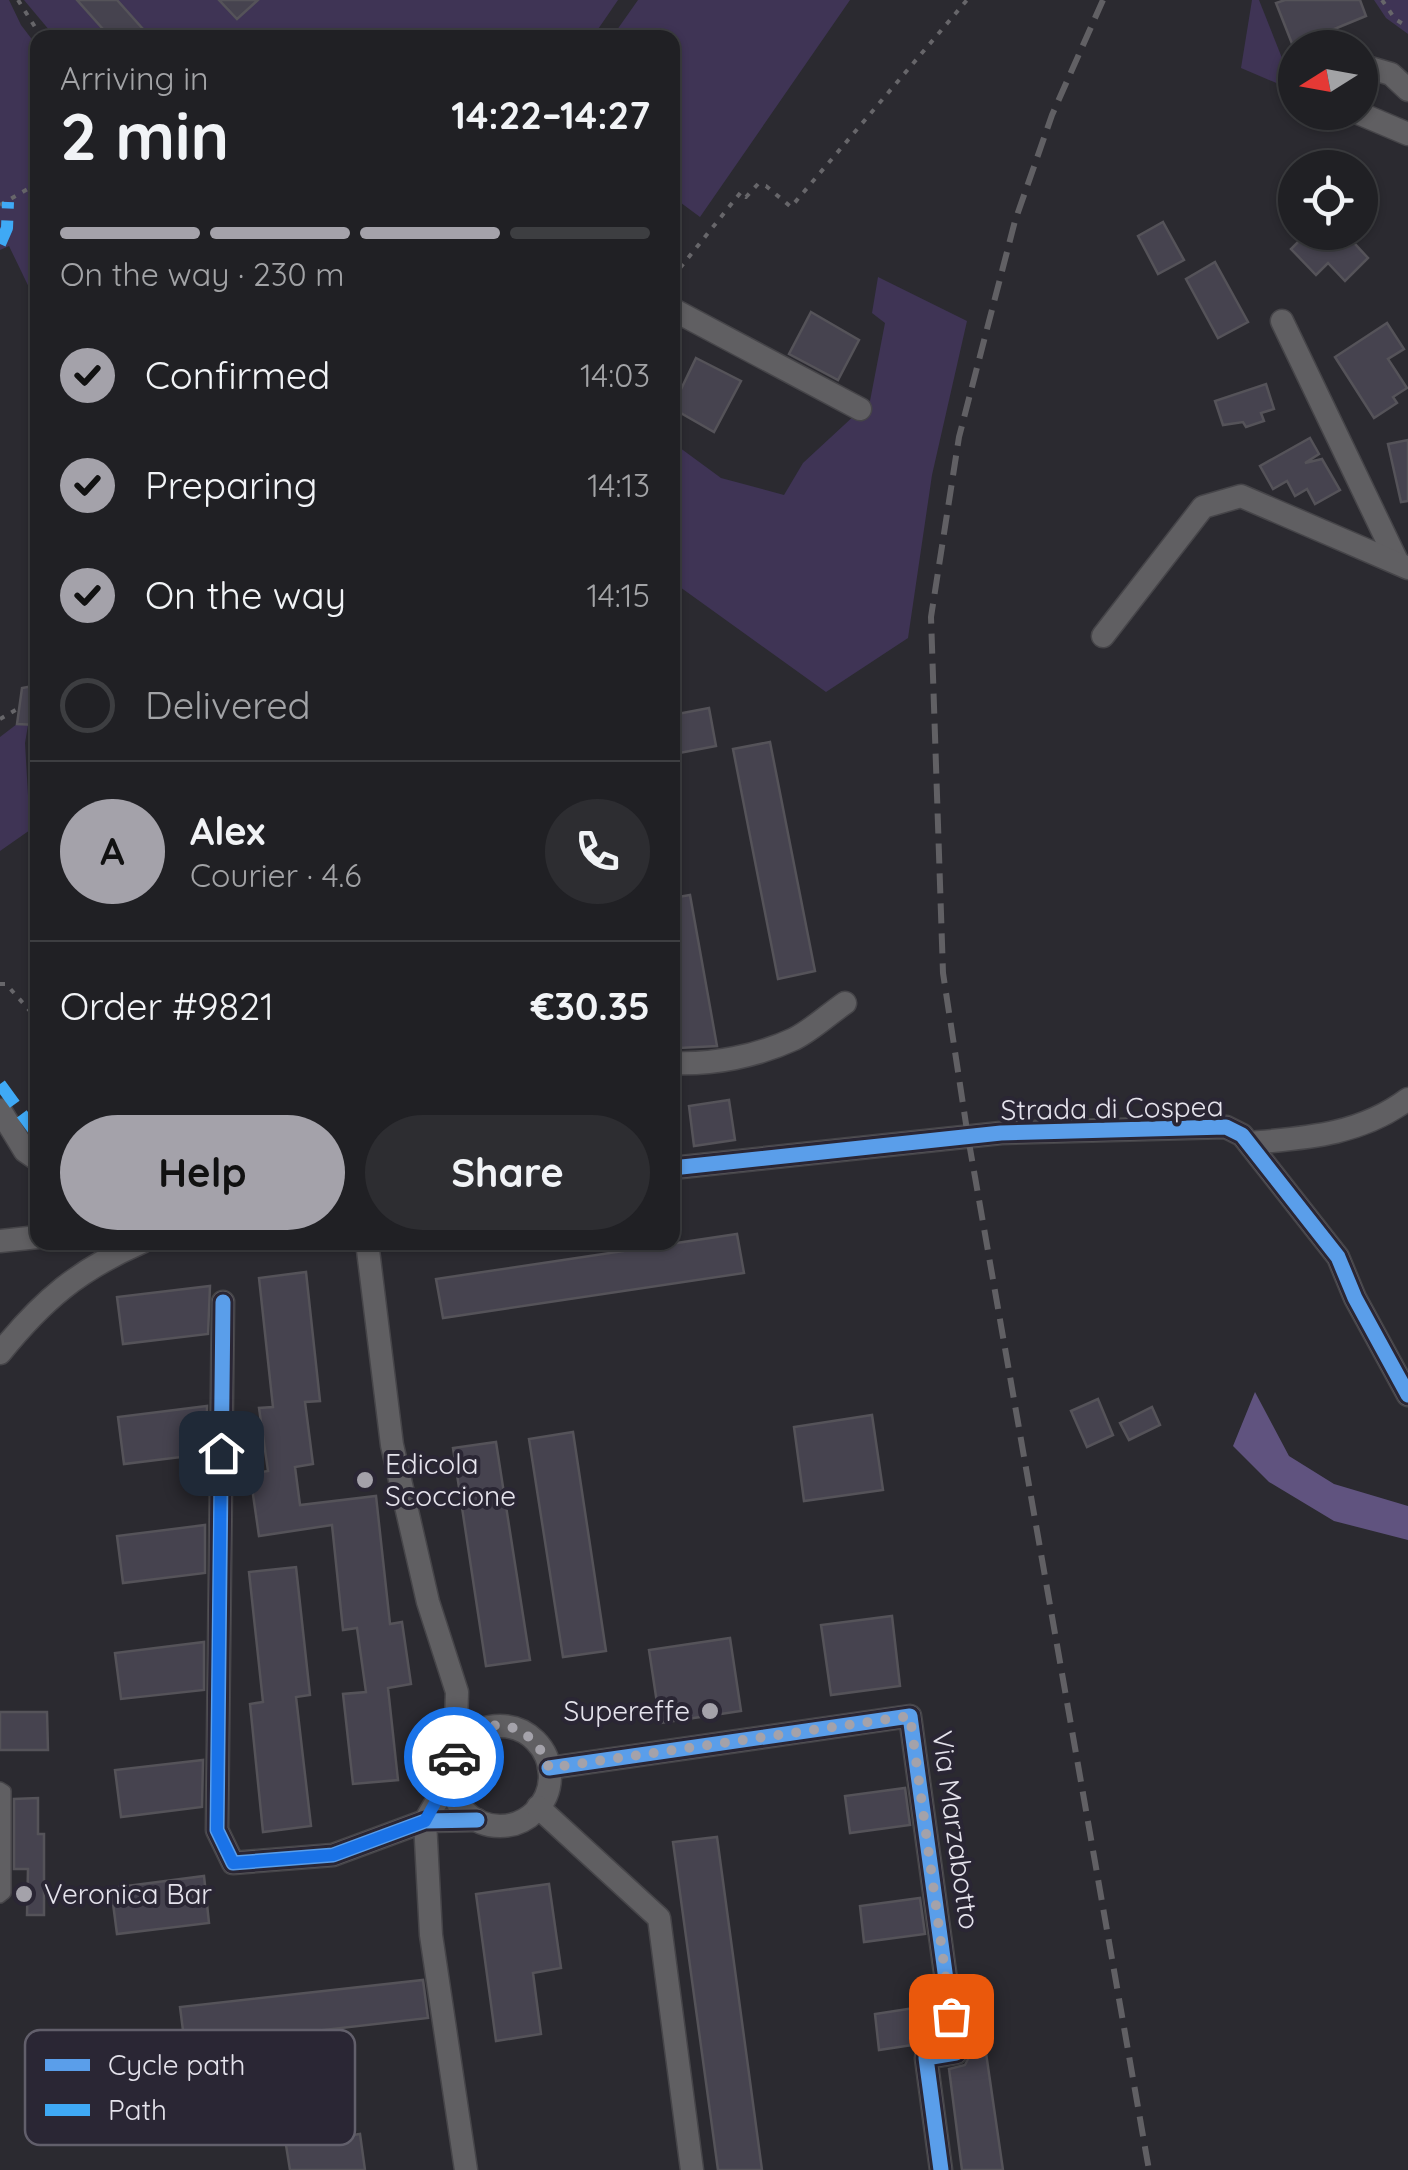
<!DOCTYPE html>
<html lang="en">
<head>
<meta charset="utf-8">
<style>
  :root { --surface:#202024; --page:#2d2d31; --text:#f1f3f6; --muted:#a2a3a6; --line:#3d3e41; --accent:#a4a2aa }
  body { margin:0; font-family:Quicksand,sans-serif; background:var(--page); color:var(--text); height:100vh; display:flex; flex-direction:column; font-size:38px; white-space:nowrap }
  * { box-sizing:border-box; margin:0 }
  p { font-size:32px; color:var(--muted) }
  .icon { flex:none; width:55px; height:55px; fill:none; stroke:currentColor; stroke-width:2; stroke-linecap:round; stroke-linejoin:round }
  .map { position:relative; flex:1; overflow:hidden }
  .drawer { position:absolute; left:30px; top:30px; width:650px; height:1220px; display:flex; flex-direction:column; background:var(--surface); border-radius:20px; box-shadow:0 2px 8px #0004,0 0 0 2px var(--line) }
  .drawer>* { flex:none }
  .needle { width:65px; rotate:259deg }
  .tools { position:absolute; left:1278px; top:30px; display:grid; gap:20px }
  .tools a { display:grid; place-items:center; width:100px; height:100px; border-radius:50%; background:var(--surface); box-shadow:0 2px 8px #0004,0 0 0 2px var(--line); font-size:50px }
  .pin { position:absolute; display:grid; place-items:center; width:85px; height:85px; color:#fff; margin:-42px; border-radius:20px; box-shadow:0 5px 15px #0006 }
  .courier { position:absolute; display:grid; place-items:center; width:100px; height:100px; margin:-50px; border:8px solid #1a73e8; border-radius:50%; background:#fff; color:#222; box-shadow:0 2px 12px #0007 }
  .head em { font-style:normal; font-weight:800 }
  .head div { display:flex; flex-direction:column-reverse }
  .head { display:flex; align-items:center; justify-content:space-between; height:170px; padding:0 30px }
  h1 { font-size:65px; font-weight:800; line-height:75px }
  .bar { display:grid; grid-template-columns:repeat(4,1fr); gap:15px 10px; align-content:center; height:120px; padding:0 30px }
  .bar i { height:12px; border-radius:8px; background:var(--line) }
  .bar .selected { background:var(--accent) }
  .bar p { grid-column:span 4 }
  .line { display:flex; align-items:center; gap:25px; padding:0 30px; border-top:2px solid var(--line) }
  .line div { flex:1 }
  .round { display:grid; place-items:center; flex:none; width:105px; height:105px; border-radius:52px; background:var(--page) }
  ol { padding:0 30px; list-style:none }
  li { display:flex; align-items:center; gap:30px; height:110px }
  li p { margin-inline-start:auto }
  li .icon { padding:10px; border-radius:50%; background:var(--accent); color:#111; stroke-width:4 }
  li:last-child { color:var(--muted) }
  li i { width:55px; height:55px; border:5px solid var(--line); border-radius:50% }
  .action { display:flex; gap:20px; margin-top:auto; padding:20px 30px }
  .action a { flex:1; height:115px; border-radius:60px; background:var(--accent); color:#111; font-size:40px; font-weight:800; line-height:115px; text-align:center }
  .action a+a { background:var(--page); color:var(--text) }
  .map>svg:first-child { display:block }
  .green { fill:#3f3455 }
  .forest { fill:#60537f }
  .building { fill:#46434f; stroke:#555359; stroke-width:2.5 }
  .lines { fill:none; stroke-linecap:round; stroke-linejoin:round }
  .lane-casing { stroke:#464549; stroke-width:14 }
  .street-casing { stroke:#464549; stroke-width:25 }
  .path { stroke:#67666a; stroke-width:4; stroke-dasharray:5 8; stroke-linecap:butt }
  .lane { stroke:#605f62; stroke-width:11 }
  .street { stroke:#605f62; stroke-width:22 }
  .rail { stroke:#616064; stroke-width:6; stroke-dasharray:20 10; stroke-linecap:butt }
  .quiet { stroke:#3fa9f5; stroke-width:12; stroke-dasharray:25 12; stroke-linecap:butt }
  .cycleway-casing { stroke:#2a2634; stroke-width:21 }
  .cycleway { stroke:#5a9eea; stroke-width:15 }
  .done { stroke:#a4a2aa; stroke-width:10; stroke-dasharray:0 18 }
  .route { stroke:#1a73e8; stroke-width:12 }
  .poi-dot { fill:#a4a2aa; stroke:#2a2634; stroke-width:4 }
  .labels { text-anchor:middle; stroke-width:8; stroke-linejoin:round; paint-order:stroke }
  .street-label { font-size:28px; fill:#e5e3ec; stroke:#2a2634 }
  .poi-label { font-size:28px; fill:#e5e3ec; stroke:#2a2634; text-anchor:start }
  .key { fill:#2a2634; stroke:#625f6b; stroke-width:2.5 }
  .key-label { font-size:28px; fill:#e5e3ec }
</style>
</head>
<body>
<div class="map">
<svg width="1408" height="2170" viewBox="0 0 1408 2170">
  <rect width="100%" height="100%" fill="#2b2a30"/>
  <!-- green -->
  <g class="green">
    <polygon points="0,0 9,0 21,25 37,46 37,304 9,246 0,250"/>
    <polygon points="24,0 77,0 111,37 55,37"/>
    <polygon points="117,0 219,0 237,19 258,0 618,0 592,38 151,37"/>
    <polygon points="638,0 850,0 700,217 673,197 672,38 612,37"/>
    <polygon points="1252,0 1259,0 1295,91 1241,68"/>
    <polygon points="1374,0 1408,0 1408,34 1386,18"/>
    <polygon points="878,277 967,321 932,475 908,638 826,692 673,582 672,442 721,478 784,495 803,463 870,401 885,323 872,313"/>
    <polygon points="17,724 28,725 25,743 30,830 0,851 0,737"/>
  </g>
  <!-- forest -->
  <polygon class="forest" points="1255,1392 1289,1456 1334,1484 1408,1506 1408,1540 1334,1521 1269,1482 1233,1446"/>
  <!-- building -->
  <g class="building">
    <polygon points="77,0 117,0 151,38 111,38"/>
    <polygon points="219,0 258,0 237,19"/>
    <polygon points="1285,0 1360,0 1366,16 1293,46 1276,3"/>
    <polygon points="1163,222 1184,260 1158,274 1138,236"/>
    <polygon points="1308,232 1344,232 1368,258 1345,281 1328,263 1316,275 1291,249"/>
    <polygon points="1215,262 1248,322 1218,338 1186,279"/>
    <polygon points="811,312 859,340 838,380 789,354"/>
    <polygon points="1387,323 1404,349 1388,359 1407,388 1393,397 1397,403 1374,418 1335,357"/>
    <polygon points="696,358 741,381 714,432 672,408"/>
    <polygon points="1266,384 1274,409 1261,413 1264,421 1246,427 1243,422 1223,425 1215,401"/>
    <polygon points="1310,438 1319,454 1305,463 1322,459 1340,490 1315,504 1307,489 1295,496 1287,481 1273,489 1260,466"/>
    <polygon points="1408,440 1408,501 1401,502 1388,444"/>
    <polygon points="38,685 38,725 17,724 22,688"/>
    <polygon points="709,708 716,746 674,754 672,715"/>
    <polygon points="770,742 815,971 778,979 733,749"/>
    <polygon points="690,895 717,1046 679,1048 672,1013 672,898"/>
    <polygon points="729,1100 735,1140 694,1146 689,1106"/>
    <polygon points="737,1234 744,1273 443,1318 436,1279"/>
    <polygon points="306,1272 320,1401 305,1402 313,1464 295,1467 300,1505 376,1496 390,1624 402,1622 411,1684 388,1688 398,1780 353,1784 343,1694 366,1692 357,1628 343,1630 332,1525 259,1536 250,1474 268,1471 259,1408 273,1407 259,1278"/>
    <polygon points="210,1286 208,1334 123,1344 117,1297"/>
    <polygon points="1098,1399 1113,1435 1087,1447 1071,1411"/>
    <polygon points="207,1406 206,1454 124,1464 118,1417"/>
    <polygon points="1152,1407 1160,1425 1129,1440 1120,1423"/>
    <polygon points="872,1415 883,1490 804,1501 794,1427"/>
    <polygon points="573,1432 606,1651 563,1657 529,1439"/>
    <polygon points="496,1442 530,1660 486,1666 453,1448"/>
    <polygon points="205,1525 205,1573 123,1583 117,1536"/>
    <polygon points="296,1567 310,1695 296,1697 311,1826 263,1832 250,1704 263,1702 249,1572"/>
    <polygon points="892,1616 900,1686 831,1695 821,1625"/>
    <polygon points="730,1638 741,1711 660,1723 649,1650"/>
    <polygon points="204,1642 204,1690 121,1699 115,1653"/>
    <polygon points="0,1712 47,1712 48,1750 0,1750"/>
    <polygon points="203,1760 202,1807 121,1817 115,1770"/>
    <polygon points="905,1788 910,1825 850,1833 845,1796"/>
    <polygon points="38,1798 38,1834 44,1834 44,1915 27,1915 28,1869 14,1869 14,1799"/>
    <polygon points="717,1837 762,2170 718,2170 673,1842"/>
    <polygon points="204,1876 209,1923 117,1934 111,1888"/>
    <polygon points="549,1884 561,1968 533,1973 541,2034 496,2041 476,1894"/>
    <polygon points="920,1898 925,1934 864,1942 860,1906"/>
    <polygon points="423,1980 428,2018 185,2046 180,2007"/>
    <polygon points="934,2005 939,2041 879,2050 875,2014"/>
    <polygon points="986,2053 1003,2170 962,2170 949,2069 965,2065 970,2055"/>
    <polygon points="360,2134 365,2170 290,2170 286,2145"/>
  </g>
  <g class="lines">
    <!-- lane casing -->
    <g class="lane-casing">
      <polyline id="lane" points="0,1788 5,1791 5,1893 0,1897"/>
    </g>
    <!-- street casing -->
    <g class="street-casing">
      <g id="street">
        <polyline points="1360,65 1391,74 1408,90"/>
        <polyline points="1356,112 1408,134"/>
        <polyline points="672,309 860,409"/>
        <polyline points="1282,321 1398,563"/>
        <polyline points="1103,636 1203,507 1241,496 1408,568"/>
        <path d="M672 1063C713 1065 757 1056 794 1039 812 1030 829 1014 845 1003"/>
        <polyline points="0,1110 25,1151 38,1160"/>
        <path d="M1249 1143C1306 1138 1360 1135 1408 1099"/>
        <polyline points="672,1168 1001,1133 1226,1127 1242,1135 1338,1257 1355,1298 1408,1395"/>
        <polyline points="0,1241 38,1237"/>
        <polyline points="367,1242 392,1445 428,1602 457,1692 455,1753"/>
        <polyline points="223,1302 217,1830 233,1863 333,1855 425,1821 477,1820"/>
        <path d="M0 1353C43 1300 78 1270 142 1242"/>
        <circle cx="500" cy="1776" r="50"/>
        <polyline points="549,1768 910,1716 956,2053 926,2058 941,2170"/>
        <polyline points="451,1777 425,1821 431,1935 466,2170"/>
        <polyline points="538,1807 659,1918 692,2170"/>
      </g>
    </g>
    <!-- path -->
    <g class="path">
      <polyline points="18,0 42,38"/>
      <polyline points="1382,0 1395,19 1408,27"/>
      <polyline points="0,205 38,183"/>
      <polyline points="672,278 741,192 746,197 758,184 766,186 791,207 967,0"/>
      <polyline points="0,719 19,708"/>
      <polyline points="0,984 6,984 38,1020"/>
    </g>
    <!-- lane -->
    <use href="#lane" class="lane"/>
    <!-- street -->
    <use href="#street" class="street"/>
    <!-- rail -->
    <polyline class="rail" points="1103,0 1052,115 1015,221 959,437 931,617 943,973 968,1137 1149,2170"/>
    <!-- quiet -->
    <g class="quiet">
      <polyline points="0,244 7,228 8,202"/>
      <polyline points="0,1084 38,1136"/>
    </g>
    <!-- cycleway casing -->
    <g class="cycleway-casing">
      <g id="cycleway">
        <polyline points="672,1168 1001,1133 1226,1127 1242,1135 1338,1257 1355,1298 1408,1395"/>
        <polyline points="223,1302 217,1830 233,1863 333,1855 425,1821 477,1820"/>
        <polyline points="549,1768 910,1716 956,2053 926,2058 941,2170"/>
      </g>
    </g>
    <!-- cycleway -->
    <use href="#cycleway" class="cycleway"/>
  </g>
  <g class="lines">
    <!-- done -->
    <path class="done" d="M454 1757C478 1708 533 1719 549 1768L910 1716 951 2016"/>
    <!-- route -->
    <polyline class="route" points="221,1453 217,1830 233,1863 333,1855 425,1821 450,1776 454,1757"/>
  </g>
  <!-- markers -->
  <g class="poi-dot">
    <circle cx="365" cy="1480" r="10"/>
    <circle cx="710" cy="1711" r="10"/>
    <circle cx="24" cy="1894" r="10"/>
  </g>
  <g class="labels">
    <!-- street labels -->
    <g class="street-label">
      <text transform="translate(1112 1108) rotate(-1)" y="10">Strada di Cospea</text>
      <text transform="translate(956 1830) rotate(82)" y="10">Via Marzabotto</text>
    </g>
    <!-- poi labels -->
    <g class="poi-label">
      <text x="385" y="1474">Edicola<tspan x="385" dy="32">Scoccione</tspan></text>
      <text x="690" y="1721" text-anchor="end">Supereffe</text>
      <text x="44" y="1904">Veronica Bar</text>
    </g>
  </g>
  <!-- legend -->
  <rect x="25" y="2030" width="330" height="115" rx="15" class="key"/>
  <rect x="45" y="2059" width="45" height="12" fill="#5a9eea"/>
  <rect x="45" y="2104" width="45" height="12" fill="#3fa9f5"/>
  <g class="key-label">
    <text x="108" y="2075">Cycle path</text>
    <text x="108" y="2120">Path</text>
  </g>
</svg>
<div class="tools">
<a><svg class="needle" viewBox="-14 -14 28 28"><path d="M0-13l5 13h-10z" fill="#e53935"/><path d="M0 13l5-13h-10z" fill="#a2a3a6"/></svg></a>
<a><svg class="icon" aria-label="locate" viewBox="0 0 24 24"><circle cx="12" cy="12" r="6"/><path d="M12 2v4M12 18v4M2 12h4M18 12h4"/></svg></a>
</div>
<div class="pin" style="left:951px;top:2016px;background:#ea580c"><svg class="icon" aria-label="bag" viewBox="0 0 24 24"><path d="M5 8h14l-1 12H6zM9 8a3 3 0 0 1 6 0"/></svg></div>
<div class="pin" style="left:221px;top:1453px;background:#1f2937"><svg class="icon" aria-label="home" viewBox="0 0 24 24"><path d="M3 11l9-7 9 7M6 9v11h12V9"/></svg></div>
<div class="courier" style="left:454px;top:1757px"><svg class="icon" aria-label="car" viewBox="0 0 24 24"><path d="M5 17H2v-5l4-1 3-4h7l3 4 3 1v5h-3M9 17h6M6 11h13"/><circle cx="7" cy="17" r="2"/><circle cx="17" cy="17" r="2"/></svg></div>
<section class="drawer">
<div class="head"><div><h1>2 min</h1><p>Arriving in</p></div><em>14:22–14:27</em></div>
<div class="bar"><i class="selected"></i><i class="selected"></i><i class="selected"></i><i></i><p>On the way · 230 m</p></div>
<ol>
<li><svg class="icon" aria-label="check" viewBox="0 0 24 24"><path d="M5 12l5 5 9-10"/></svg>Confirmed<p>14:03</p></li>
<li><svg class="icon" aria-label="check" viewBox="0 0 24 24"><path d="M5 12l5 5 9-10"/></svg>Preparing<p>14:13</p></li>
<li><svg class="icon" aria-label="check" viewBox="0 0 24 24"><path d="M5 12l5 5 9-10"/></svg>On the way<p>14:15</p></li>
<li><i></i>Delivered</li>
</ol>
<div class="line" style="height:180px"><b class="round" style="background:var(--accent);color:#111">A</b><div><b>Alex</b><p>Courier · 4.6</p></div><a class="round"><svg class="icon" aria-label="phone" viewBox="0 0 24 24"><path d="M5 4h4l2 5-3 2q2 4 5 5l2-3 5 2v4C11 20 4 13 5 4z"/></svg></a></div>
<div class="line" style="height:130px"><div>Order #9821</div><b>€30.35</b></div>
<div class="action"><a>Help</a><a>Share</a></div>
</section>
</div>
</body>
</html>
